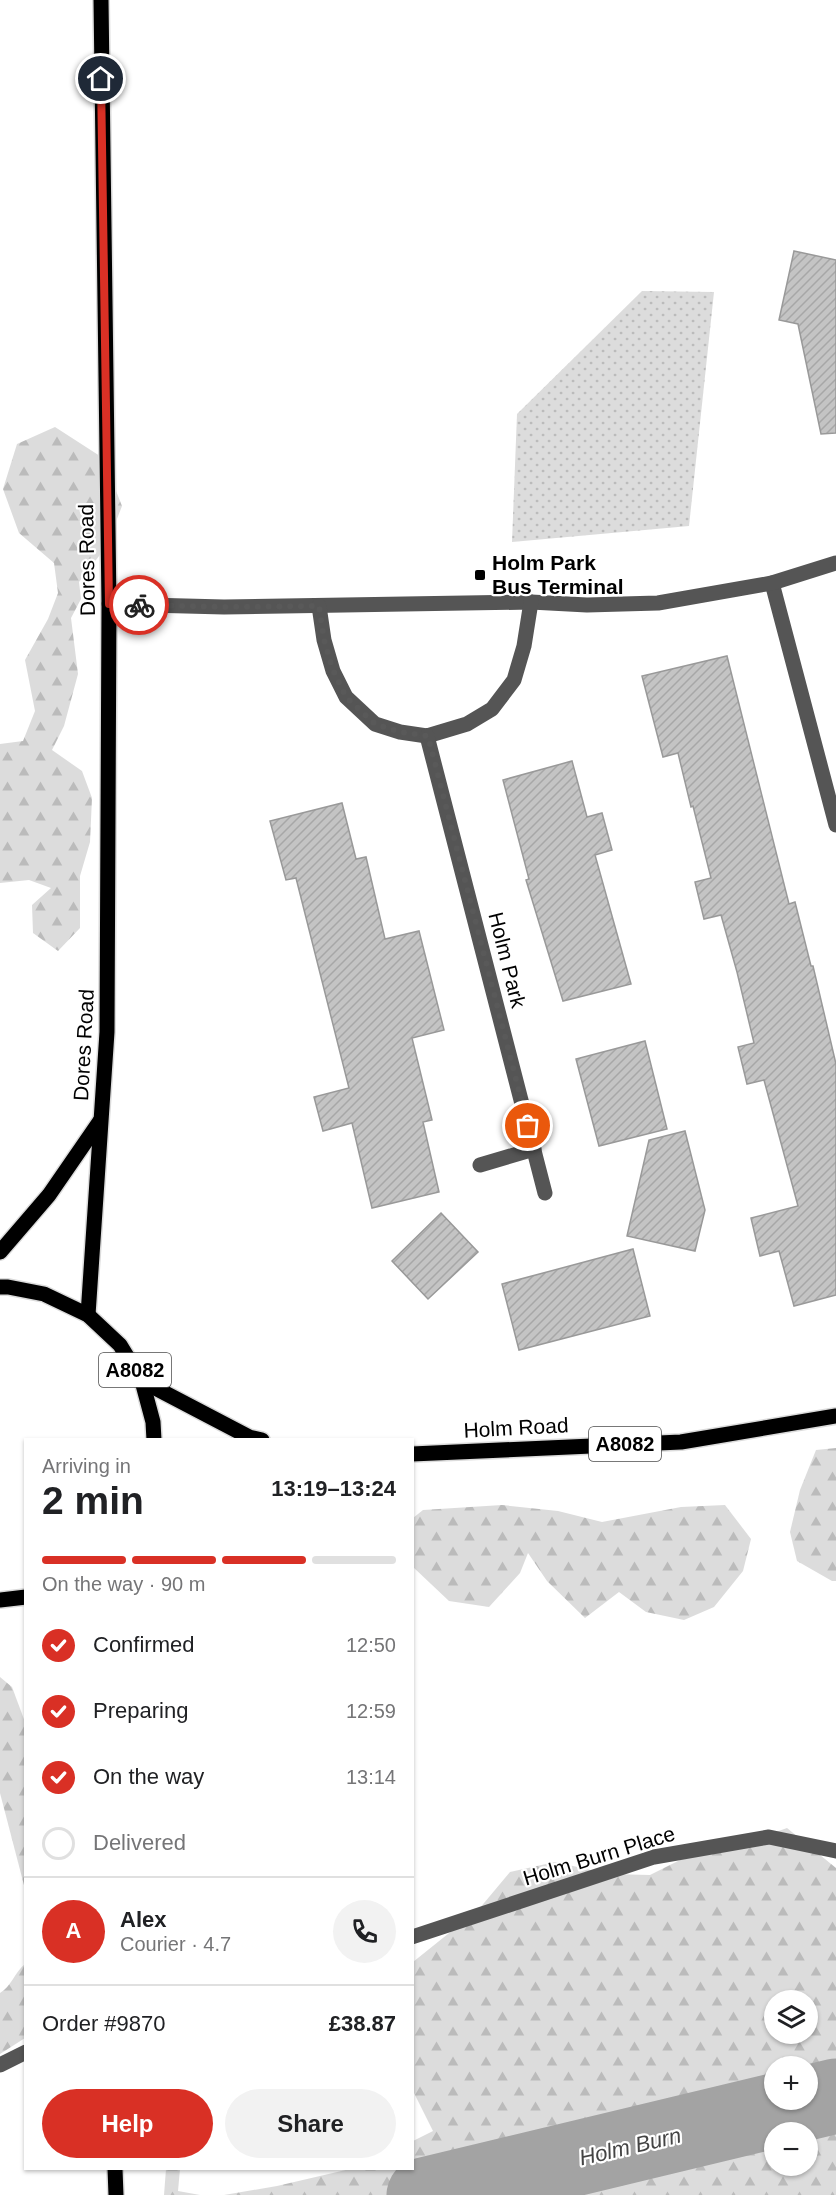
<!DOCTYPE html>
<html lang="en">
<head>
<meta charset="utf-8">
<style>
  :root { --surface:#fff; --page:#f2f2f2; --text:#202124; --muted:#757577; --line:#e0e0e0; --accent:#d93025 }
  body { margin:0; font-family:Arial,sans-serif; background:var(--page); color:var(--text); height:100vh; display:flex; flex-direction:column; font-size:22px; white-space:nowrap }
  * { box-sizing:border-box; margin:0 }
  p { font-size:20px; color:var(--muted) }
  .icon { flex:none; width:33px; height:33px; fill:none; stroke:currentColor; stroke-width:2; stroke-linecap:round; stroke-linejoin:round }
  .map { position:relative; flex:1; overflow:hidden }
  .side { position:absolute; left:24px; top:1438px; width:390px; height:732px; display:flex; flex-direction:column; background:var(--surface); border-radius:0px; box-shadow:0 2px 4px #0004 }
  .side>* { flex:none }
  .controls { position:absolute; left:764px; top:1990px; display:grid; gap:12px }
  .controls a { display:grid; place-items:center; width:54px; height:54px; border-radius:50%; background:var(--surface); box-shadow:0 2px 4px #0004; font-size:30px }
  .pin { position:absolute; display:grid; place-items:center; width:51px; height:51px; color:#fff; margin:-26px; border:3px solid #fff; border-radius:50%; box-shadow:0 2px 6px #0007 }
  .courier { position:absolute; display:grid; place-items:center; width:60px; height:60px; margin:-30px; border:4px solid #d93025; border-radius:50%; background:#fff; color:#222; box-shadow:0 2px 8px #0007 }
  .summary em { font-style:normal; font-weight:700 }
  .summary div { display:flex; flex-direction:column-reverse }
  .summary { display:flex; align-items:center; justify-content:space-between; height:102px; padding:0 18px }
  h1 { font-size:39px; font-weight:700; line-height:45px }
  .bar { display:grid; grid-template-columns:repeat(4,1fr); gap:9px 6px; align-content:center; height:72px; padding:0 18px }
  .bar i { height:8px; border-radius:4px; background:var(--line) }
  .bar .active { background:var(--accent) }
  .bar p { grid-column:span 4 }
  .line { display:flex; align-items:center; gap:15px; padding:0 18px; border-top:2px solid var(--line) }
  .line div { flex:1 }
  .round { display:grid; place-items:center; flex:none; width:63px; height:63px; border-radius:32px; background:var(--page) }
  ol { padding:0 18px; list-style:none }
  li { display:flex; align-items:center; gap:18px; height:66px }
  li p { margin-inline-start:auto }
  li .icon { padding:6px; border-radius:50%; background:var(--accent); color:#fff; stroke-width:4 }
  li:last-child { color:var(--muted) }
  li i { width:33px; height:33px; border:3px solid var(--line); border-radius:50% }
  .cta { display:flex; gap:12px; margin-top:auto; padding:12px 18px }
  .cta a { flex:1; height:69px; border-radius:36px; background:var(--accent); color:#fff; font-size:24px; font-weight:700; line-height:69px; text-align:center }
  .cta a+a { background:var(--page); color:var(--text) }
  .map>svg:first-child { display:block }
  .grass { fill:url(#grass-dots) }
  .forest { fill:url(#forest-firs); fill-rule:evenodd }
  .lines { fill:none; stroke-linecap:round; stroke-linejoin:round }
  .river { stroke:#a3a3a3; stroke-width:75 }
  .building { fill:url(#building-hatch); stroke:#999; stroke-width:1.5 }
  .major-casing { stroke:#dbdbdb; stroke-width:18 }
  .minor { stroke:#555; stroke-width:15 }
  .major { stroke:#000; stroke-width:15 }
  .done { stroke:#595959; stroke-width:6; stroke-dasharray:0 10.8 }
  .route { stroke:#d93025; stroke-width:8 }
  .poi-dot { fill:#000; stroke:#fff; stroke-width:2 }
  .labels { text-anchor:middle; stroke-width:4.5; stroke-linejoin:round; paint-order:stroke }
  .shield { fill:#fff; stroke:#4c4c4c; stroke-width:1.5 }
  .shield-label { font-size:20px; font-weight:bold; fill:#000 }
  .street-label { font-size:21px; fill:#000; stroke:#fff }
  .poi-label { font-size:21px; font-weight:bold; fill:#000; stroke:#fff; text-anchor:start }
  .water-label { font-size:22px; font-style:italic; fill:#444; stroke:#fff }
</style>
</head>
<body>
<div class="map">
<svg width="836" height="2195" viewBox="0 0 836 2195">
  <defs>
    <pattern id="grass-dots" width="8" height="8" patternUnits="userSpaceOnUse" patternTransform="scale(1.5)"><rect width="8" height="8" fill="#dcdcdc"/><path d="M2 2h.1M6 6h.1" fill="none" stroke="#bbb" stroke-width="1.8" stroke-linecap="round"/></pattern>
    <pattern id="forest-firs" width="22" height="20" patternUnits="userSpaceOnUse" patternTransform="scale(1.5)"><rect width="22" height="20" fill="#dcdcdc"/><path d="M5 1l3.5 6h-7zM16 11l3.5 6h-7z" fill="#bbb"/></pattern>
    <pattern id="building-hatch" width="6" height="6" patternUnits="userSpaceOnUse" patternTransform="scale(1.5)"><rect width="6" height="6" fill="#c4c4c4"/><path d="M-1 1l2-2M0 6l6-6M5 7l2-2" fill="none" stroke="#a7a7a7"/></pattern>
  </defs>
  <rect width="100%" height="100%" fill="#fff"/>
  <!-- grass -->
  <polygon class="grass" points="642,291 714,292 689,526 512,542 517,414"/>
  <!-- forest -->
  <g class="forest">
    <polygon points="55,427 103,458 122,506 106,547 79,582 81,599 71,618 78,674 64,726 52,750 82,771 92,798 90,842 80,876 80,928 58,951 33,933 32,905 51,888 29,880 0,883 0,744 23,741 35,711 25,660 48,619 58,593 54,563 19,533 3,489 17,444"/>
    <polygon points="836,1448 836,1581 832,1581 797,1561 790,1532 800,1490 816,1450"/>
    <polygon points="502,1505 558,1511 602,1522 681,1507 725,1505 751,1539 743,1571 714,1607 684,1620 646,1612 619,1592 585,1618 547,1581 528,1553 520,1573 489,1607 449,1601 413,1567 413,1518 423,1510"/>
    <polygon points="0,1677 12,1687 25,1722 25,1889 0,1793"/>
    <path d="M787 1828 836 1868V2195H224L277 2186 350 2169H412L413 2141 433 2131 413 2091V1962L479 1909 510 1872 555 1862 609 1874 650 1875 682 1859 734 1847ZM774 2001H807V2034H774ZM774 2067H807V2100H774ZM774 2133H807V2166H774Z"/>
    <path d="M25 1964V2038L0 2054V1993C11 1987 15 1972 25 1964Z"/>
    <polygon points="166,2169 180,2169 178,2191 200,2195 164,2195"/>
  </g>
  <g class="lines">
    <!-- river -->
    <polyline class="river" points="424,2195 836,2096"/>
  </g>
  <!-- building -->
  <g class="building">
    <polygon points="794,251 836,260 836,433 821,434 798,324 779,320"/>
    <polygon points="727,656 789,904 795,902 811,966 813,966 836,1064 836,1295 794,1306 779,1251 760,1256 751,1218 798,1206 764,1080 747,1084 738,1047 754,1043 737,972 721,915 704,919 695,882 711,878 693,806 691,807 678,753 663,757 642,676"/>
    <polygon points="572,761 587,817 602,813 612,850 595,855 631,984 563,1001 526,880 529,879 503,780"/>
    <polygon points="342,803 356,859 366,857 385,939 419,931 444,1030 412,1038 432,1120 423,1122 439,1192 372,1208 352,1123 323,1131 314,1097 349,1088 296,878 286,880 270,821"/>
    <polygon points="645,1041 667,1129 599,1146 576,1059"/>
    <polygon points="685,1131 705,1210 695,1251 627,1236 649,1140"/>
    <polygon points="441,1213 478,1252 428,1299 392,1261"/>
    <polygon points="633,1249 650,1316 519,1350 502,1284"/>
  </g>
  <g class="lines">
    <!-- major casing -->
    <g class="major-casing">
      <g id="major">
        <polyline points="0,1252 49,1195 100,1121"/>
        <polyline points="0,1287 8,1287 44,1294 88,1315 120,1345 142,1381 153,1422 154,1440"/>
        <polyline points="88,1315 107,1032 109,604 101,0"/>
        <polyline points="142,1381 249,1437 262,1440"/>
        <polyline points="412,1454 681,1442 836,1416"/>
        <polyline points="0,1600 26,1597"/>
        <polyline points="115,2169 116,2195"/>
      </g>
    </g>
    <!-- minor -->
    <g class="minor">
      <polyline points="772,583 836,825"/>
      <polyline points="109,604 224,607 531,602 587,605 658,603 772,583 836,563"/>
      <polyline points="319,606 324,640 333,671 346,697 375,724 400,732 427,736 467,724 492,709 514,680 524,646 531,602"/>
      <polyline points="427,736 545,1193"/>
      <polyline points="480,1165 534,1149"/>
      <polyline points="412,1937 654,1857 769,1837 836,1851"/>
      <polyline points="0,2065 26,2052"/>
    </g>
    <!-- major -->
    <use href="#major" class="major"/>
  </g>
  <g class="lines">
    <!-- done -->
    <polyline class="done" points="139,605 224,607 319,606 324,640 333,670 346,697 375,724 400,732 428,736 528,1126"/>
    <!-- route -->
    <polyline class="route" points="101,79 109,604 139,605"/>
  </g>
  <!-- markers -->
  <rect class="poi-dot" x="474" y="569" width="12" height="12" rx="3"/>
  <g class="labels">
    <!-- shield labels -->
    <g class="shield">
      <rect x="99" y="1353" width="72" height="34" rx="4.5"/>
      <rect x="589" y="1427" width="72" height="34" rx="4.5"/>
    </g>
    <g class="shield-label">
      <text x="135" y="1377">A8082</text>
      <text x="625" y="1451">A8082</text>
    </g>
    <!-- street labels -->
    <g class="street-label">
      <text transform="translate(87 560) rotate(-91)" y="7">Dores Road</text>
      <text transform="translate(507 960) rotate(76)" y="7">Holm Park</text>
      <text transform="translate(84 1045) rotate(-87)" y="7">Dores Road</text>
      <text transform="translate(516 1428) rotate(-3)" y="7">Holm Road</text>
      <text transform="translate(599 1856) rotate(-17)" y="7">Holm Burn Place</text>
    </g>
    <!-- poi labels -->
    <g class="poi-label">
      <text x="492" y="570">Holm Park<tspan x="492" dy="24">Bus Terminal</tspan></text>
    </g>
    <!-- water labels -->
    <g class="water-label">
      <text transform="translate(630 2146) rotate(-13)" y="8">Holm Burn</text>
    </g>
  </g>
</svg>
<div class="controls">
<a><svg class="icon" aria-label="layers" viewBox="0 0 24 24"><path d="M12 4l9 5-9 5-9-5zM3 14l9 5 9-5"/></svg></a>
<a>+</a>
<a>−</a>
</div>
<div class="pin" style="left:528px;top:1126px;background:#ea580c"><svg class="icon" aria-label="bag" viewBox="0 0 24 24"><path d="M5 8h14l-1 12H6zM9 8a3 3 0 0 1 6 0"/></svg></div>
<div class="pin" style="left:101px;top:79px;background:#1f2937"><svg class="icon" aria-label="home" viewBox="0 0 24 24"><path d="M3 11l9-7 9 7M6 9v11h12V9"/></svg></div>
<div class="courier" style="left:139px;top:605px"><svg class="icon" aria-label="bike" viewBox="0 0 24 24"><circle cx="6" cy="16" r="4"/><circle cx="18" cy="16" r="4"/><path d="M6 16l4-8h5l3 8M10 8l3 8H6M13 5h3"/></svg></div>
<section class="side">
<div class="summary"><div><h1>2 min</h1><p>Arriving in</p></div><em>13:19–13:24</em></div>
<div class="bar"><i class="active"></i><i class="active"></i><i class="active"></i><i></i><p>On the way · 90 m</p></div>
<ol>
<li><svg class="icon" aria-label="check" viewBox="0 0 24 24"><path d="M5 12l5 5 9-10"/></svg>Confirmed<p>12:50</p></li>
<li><svg class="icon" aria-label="check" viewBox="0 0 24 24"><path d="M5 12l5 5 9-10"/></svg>Preparing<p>12:59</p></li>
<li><svg class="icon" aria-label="check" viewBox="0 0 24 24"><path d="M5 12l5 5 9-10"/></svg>On the way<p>13:14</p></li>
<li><i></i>Delivered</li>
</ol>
<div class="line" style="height:108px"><b class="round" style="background:var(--accent);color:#fff">A</b><div><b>Alex</b><p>Courier · 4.7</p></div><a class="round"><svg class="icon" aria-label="phone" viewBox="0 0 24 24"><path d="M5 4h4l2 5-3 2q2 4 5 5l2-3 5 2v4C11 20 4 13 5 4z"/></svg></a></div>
<div class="line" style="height:78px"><div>Order #9870</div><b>£38.87</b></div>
<div class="cta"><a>Help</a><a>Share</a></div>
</section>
</div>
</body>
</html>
